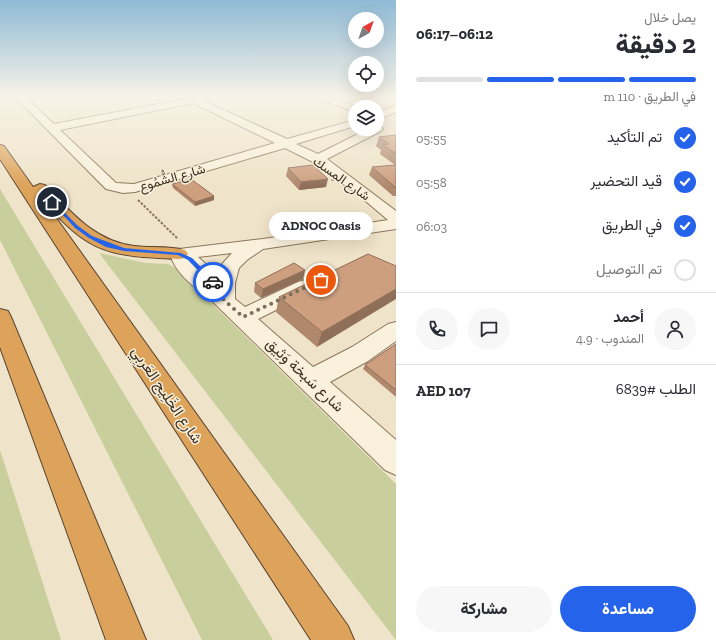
<!DOCTYPE html>
<html lang="ar">
<head>
<meta charset="utf-8">
<style>
  :root { --surface:#fff; --page:#f7f7f7; --text:#2b2b33; --muted:#7c7c81; --line:#e1e1e2; --accent:#2563eb }
  body { margin:0; font-family:"Zilla Slab",Vazirmatn,serif; background:var(--page); color:var(--text); direction:rtl; height:100vh; display:flex; flex-direction:column; font-size:15px; white-space:nowrap }
  * { box-sizing:border-box; margin:0 }
  p { font-size:13px; color:var(--muted) }
  .icon { flex:none; width:22px; height:22px; fill:none; stroke:currentColor; stroke-width:2; stroke-linecap:round; stroke-linejoin:round }
  .map { position:relative; flex:1; overflow:hidden; direction:ltr }
  .details { display:flex; flex-direction:column; background:var(--surface); width:320px }
  .details>* { flex:none }
  .needle { width:26px; rotate:40deg }
  .buttons { position:absolute; left:348px; top:12px; display:grid; gap:8px }
  .buttons a { display:grid; place-items:center; width:36px; height:36px; border-radius:50%; background:var(--surface); box-shadow:0 4px 16px #0002; font-size:20px }
  .pin { position:absolute; display:grid; place-items:center; width:34px; height:34px; color:#fff; margin:-17px; border:2px solid #fff; border-radius:50%; box-shadow:0 1px 4px #0007 }
  .courier { position:absolute; display:grid; place-items:center; width:40px; height:40px; margin:-20px; border:3px solid #2563eb; border-radius:50%; background:#fff; color:#222; box-shadow:0 1px 5px #0007 }
  .bubble { position:absolute; height:28px; border-radius:14px; background:var(--surface); box-shadow:0 4px 16px #0002; font-size:13px; font-weight:800; line-height:28px; text-align:center; direction:rtl }
  .headline em { font-style:normal; font-weight:800 }
  .headline div { display:flex; flex-direction:column-reverse }
  .headline { display:flex; align-items:center; justify-content:space-between; height:68px; padding:0 20px }
  h1 { font-size:26px; font-weight:800; line-height:30px }
  .bar { display:grid; grid-template-columns:repeat(4,1fr); gap:6px 4px; align-content:center; height:48px; padding:0 20px }
  .bar i { height:5px; border-radius:3px; background:var(--line) }
  .bar .selected { background:var(--accent) }
  .bar p { grid-column:span 4 }
  .line { display:flex; align-items:center; gap:10px; padding:0 20px; border-top:1px solid var(--line) }
  .line div { flex:1 }
  .round { display:grid; place-items:center; flex:none; width:42px; height:42px; border-radius:21px; background:var(--page) }
  ol { padding:0 20px; list-style:none }
  li { display:flex; align-items:center; gap:12px; height:44px }
  li p { margin-inline-start:auto }
  li .icon { padding:4px; border-radius:50%; background:var(--accent); color:#fff; stroke-width:4 }
  li:last-child { color:var(--muted) }
  li i { width:22px; height:22px; border:2px solid var(--line); border-radius:50% }
  .action { display:flex; gap:8px; margin-top:auto; padding:8px 20px }
  .action a { flex:1; height:46px; border-radius:24px; background:var(--accent); color:#fff; font-size:16px; font-weight:800; line-height:46px; text-align:center }
  .action a+a { background:var(--page); color:var(--text) }
  main { display:flex; flex:1; min-height:0 }
  .map>svg:first-child { display:block }
  .green { fill:#c8ce9c }
  .lines { fill:none; stroke-linecap:round; stroke-linejoin:round }
  .minor-casing { stroke:#8c765d; stroke-width:2 }
  .highway-casing { stroke:#5a4431; stroke-width:2 }
  .path { stroke:#8c765d; stroke-width:2; stroke-dasharray:2.5 1.5; stroke-linecap:butt }
  .minor { fill:#f9f1dc; fill-rule:evenodd }
  .highway { fill:#dda35b; fill-rule:evenodd }
  .wall { fill:#b0896d }
  .shaded-wall { fill:#906f59 }
  .building { fill:#cd9f7f; stroke:#906f59 }
  .route { fill:#2563eb }
  .done { stroke:#7b6e5c; stroke-width:4; stroke-dasharray:0 7.2 }
  .labels { text-anchor:middle; stroke-width:3; stroke-linejoin:round; paint-order:stroke }
  .far-street-label { font-size:13px; fill:#3c2e21; stroke:#f6eed8 }
  .street-label { font-size:15px; fill:#3c2e21; stroke:#f6eed8 }
</style>
</head>
<body>
<main>
<section class="details">
<div class="headline"><div><h1>2 دقيقة</h1><p>يصل خلال</p></div><em>06:12–06:17</em></div>
<div class="bar"><i class="selected"></i><i class="selected"></i><i class="selected"></i><i></i><p>في الطريق · 110 m</p></div>
<ol>
<li><svg class="icon" aria-label="check" viewBox="0 0 24 24"><path d="M5 12l5 5 9-10"/></svg>تم التأكيد<p>05:55</p></li>
<li><svg class="icon" aria-label="check" viewBox="0 0 24 24"><path d="M5 12l5 5 9-10"/></svg>قيد التحضير<p>05:58</p></li>
<li><svg class="icon" aria-label="check" viewBox="0 0 24 24"><path d="M5 12l5 5 9-10"/></svg>في الطريق<p>06:03</p></li>
<li><i></i>تم التوصيل</li>
</ol>
<div class="line" style="height:72px"><a class="round"><svg class="icon" aria-label="person" viewBox="0 0 24 24"><circle cx="12" cy="8" r="4"/><path d="M4 21q1-7 8-7t8 7"/></svg></a><div><b>أحمد</b><p>المندوب · 4.9</p></div><a class="round"><svg class="icon" aria-label="chat" viewBox="0 0 24 24"><path d="M4 5h16v11H9l-5 4z"/></svg></a><a class="round"><svg class="icon" aria-label="phone" viewBox="0 0 24 24"><path d="M5 4h4l2 5-3 2q2 4 5 5l2-3 5 2v4C11 20 4 13 5 4z"/></svg></a></div>
<div class="line" style="height:52px"><div>الطلب #6839</div><b>AED 107</b></div>
<div class="action"><a>مساعدة</a><a>مشاركة</a></div>
</section>
<div class="map">
<svg width="396" height="640" viewBox="0 0 396 640">
  <rect width="100%" height="100%" fill="#efe4c9"/>
  <!-- green -->
  <g class="green">
    <polygon points="0,189 273,640 202,640 0,240"/>
    <polygon points="99,253 146,263 168,264 176,268 396,484 396,640"/>
    <polygon points="0,450 61,640 0,640"/>
  </g>
  <g class="lines">
    <!-- minor casing -->
    <g class="minor-casing">
      <g id="minor">
        <path d="M15 97H25L54 124 185 99 184 97H207L206 100 204 101 287 139 355 120V126L296 144 318 154 368 129H377V126L381 127 383 129 381 131 327 159 396 211V229L263 249 247 260 239 268 235 283V299L245 307 298 282 305 280 312 282 315 287 312 292 258 319 313 367 352 347 388 324 396 322V341L368 361 330 382 396 440V475L385 470 207 296C192 286 175 272 170 254L173 250 179 249 263 239 388 220 356 193 313 162 285 148 135 192 123 193 106 189ZM193 103 275 143 134 184 116 183 60 130ZM232 253 223 263 217 274 198 257Z"/>
        <polygon points="314,97 327,97 359,107 355,107 355,112"/>
        <polygon points="396,105 396,112 377,120 377,113"/>
      </g>
    </g>
    <!-- highway casing -->
    <g class="highway-casing">
      <g id="highway">
        <path d="M0 145 4 146 33 187 40 184 45 185C71 212 94 241 134 246 151 248 169 246 185 250L188 254 185 258 179 259C111 256 90 255 44 201L348 626 354 640H311L0 159Z"/>
        <polygon points="0,309 8,311 11,317 146,640 106,640 0,347"/>
      </g>
    </g>
    <!-- path -->
    <polyline class="path" points="138,200 177,238"/>
    <!-- minor -->
    <use href="#minor" class="minor"/>
    <!-- highway -->
    <use href="#highway" class="highway"/>
  </g>
  <!-- wall -->
  <g class="wall">
    <polygon points="396,135 396,196 393,196 369,175 372,167 395,165 380,154 381,150 376,146 379,137"/>
    <polygon points="288,168 326,187 299,190 286,176"/>
    <polygon points="172,184 214,196 214,200 195,206 173,188"/>
    <polygon points="368,254 317,347 276,312 279,297"/>
    <polygon points="303,279 261,298 254,292 255,283"/>
    <polygon points="396,344 396,397 363,369 365,365"/>
  </g>
  <!-- shaded-wall -->
  <g class="shaded-wall">
    <polygon points="328,179 326,187 299,190 301,182"/>
    <polygon points="214,196 214,200 195,206 195,202"/>
    <polygon points="305,270 303,279 261,298 263,289"/>
    <polygon points="396,289 396,299 317,347 322,332"/>
  </g>
  <!-- building -->
  <g class="building">
    <polygon points="396,135 396,154 383,145 389,144 379,137"/>
    <polygon points="313,165 328,179 301,182 288,168"/>
    <polygon points="396,165 396,188 372,167"/>
    <polygon points="191,179 214,196 195,202 172,184"/>
    <polygon points="368,254 396,266 396,289 322,332 279,297"/>
    <polygon points="294,263 305,270 263,289 255,283"/>
    <polygon points="396,344 396,390 365,365"/>
  </g>
  <!-- sky -->
  <linearGradient id="sky" x2="0" y2="1"><stop stop-color="#8fbad6"/><stop offset="0.52" stop-color="#f8f3e7"/><stop offset="1" stop-color="#f8f3e7" stop-opacity="0"/></linearGradient>
  <rect width="396" height="186" fill="url(#sky)"/>
  <!-- route -->
  <polygon class="route" points="52,200 78,226 92,236 124,248 181,253 192,258 216,282 211,284 188,260 178,255 124,251 106,247 89,238 75,228 51,202"/>
  <g class="lines">
    <!-- done -->
    <polyline class="done" points="213,282 214,291 243,317 321,280"/>
  </g>
  <g class="labels">
    <!-- far-street labels -->
    <g class="far-street-label">
      <text transform="translate(172 177) rotate(-16)" y="5">شارع الشُّمُوع</text>
      <text transform="translate(342 178) rotate(35)" y="5">شارع المِسك</text>
    </g>
    <!-- street labels -->
    <g class="street-label">
      <text transform="translate(305 375) rotate(43)" y="5">شارع سَبخة وَثِيق</text>
      <text transform="translate(167 395) rotate(56)" y="5">شارع الخَلِيج العَربِي</text>
    </g>
  </g>
</svg>
<div class="buttons">
<a><svg class="needle" viewBox="-14 -14 28 28"><path d="M0-13l5 13h-10z" fill="#e53935"/><path d="M0 13l5-13h-10z" fill="#7c7c81"/></svg></a>
<a><svg class="icon" aria-label="locate" viewBox="0 0 24 24"><circle cx="12" cy="12" r="6"/><path d="M12 2v4M12 18v4M2 12h4M18 12h4"/></svg></a>
<a><svg class="icon" aria-label="layers" viewBox="0 0 24 24"><path d="M12 4l9 5-9 5-9-5zM3 14l9 5 9-5"/></svg></a>
</div>
<div class="pin" style="left:321px;top:280px;background:#ea580c"><svg class="icon" aria-label="bag" viewBox="0 0 24 24"><path d="M5 8h14l-1 12H6zM9 8a3 3 0 0 1 6 0"/></svg></div>
<div class="pin" style="left:52px;top:202px;background:#1f2937"><svg class="icon" aria-label="home" viewBox="0 0 24 24"><path d="M3 11l9-7 9 7M6 9v11h12V9"/></svg></div>
<div class="courier" style="left:213px;top:282px"><svg class="icon" aria-label="car" viewBox="0 0 24 24"><path d="M5 17H2v-5l4-1 3-4h7l3 4 3 1v5h-3M9 17h6M6 11h13"/><circle cx="7" cy="17" r="2"/><circle cx="17" cy="17" r="2"/></svg></div>
<div class="bubble" style="left:269px;top:212px;width:104px">ADNOC Oasis</div>
</div>
</main>
</body>
</html>
